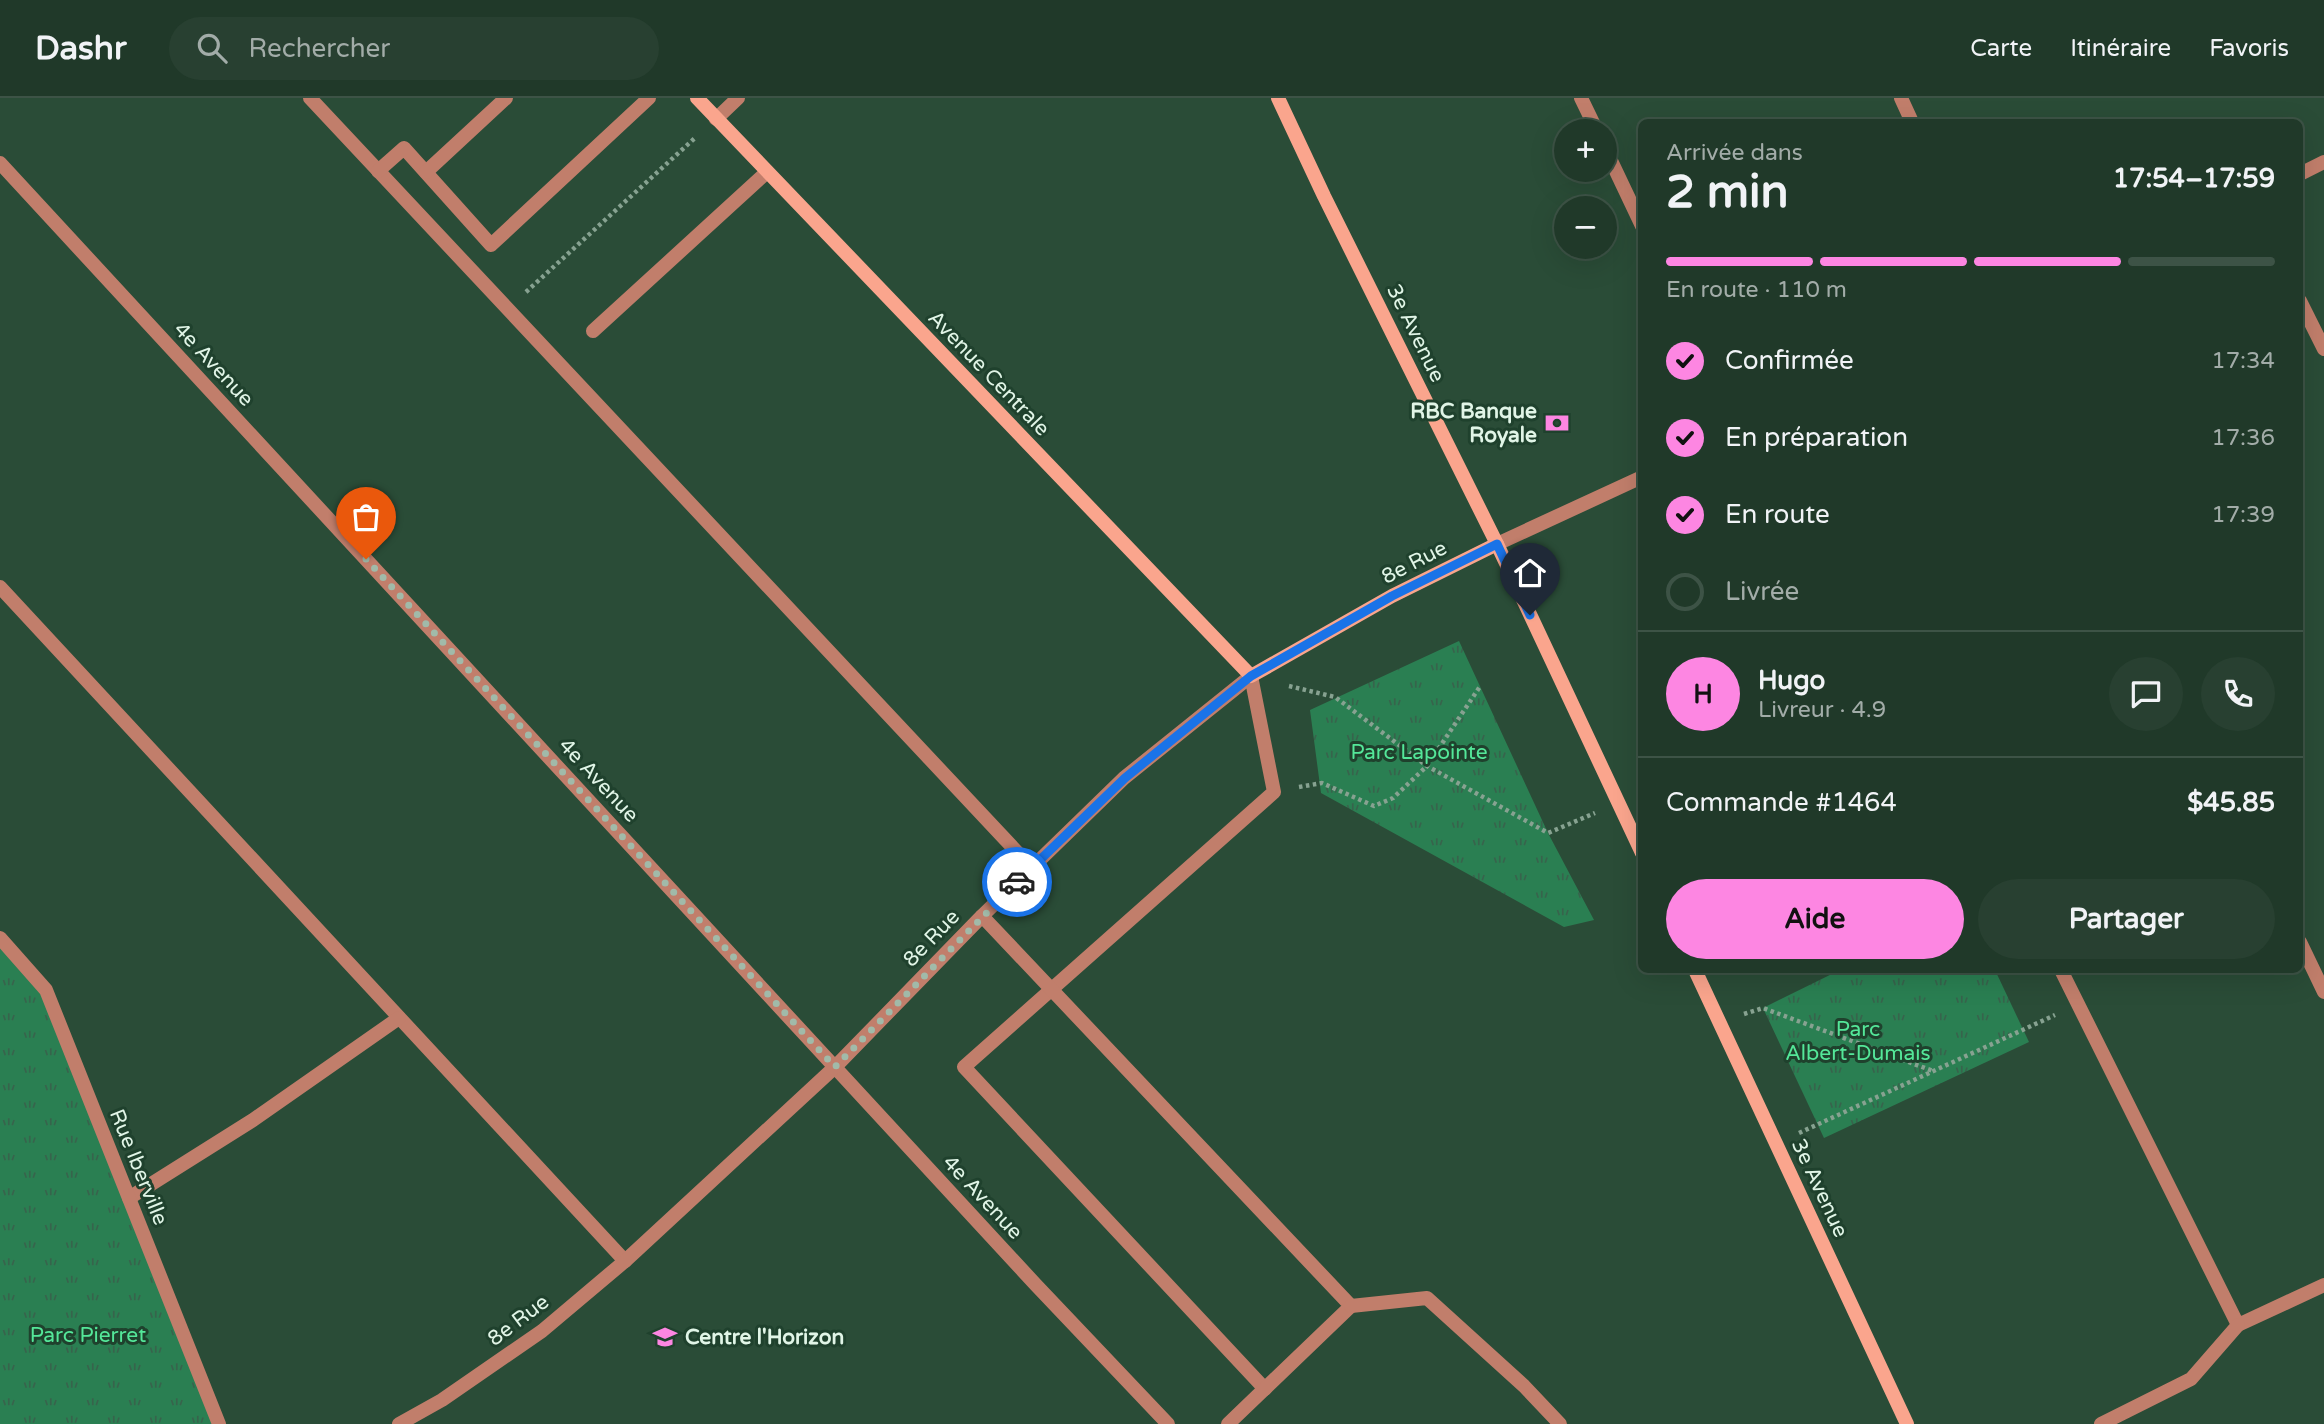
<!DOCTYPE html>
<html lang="fr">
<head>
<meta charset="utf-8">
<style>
  :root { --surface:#203929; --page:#284031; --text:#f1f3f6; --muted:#a2aca8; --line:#3d5346; --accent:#fd86e2 }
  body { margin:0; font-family:"Varela Round",sans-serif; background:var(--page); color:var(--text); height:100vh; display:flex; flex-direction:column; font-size:26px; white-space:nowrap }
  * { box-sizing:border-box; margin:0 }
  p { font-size:23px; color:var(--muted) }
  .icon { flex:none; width:38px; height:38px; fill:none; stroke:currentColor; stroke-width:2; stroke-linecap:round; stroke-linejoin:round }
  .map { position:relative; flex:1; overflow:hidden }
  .side { position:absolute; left:1638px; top:21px; width:665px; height:854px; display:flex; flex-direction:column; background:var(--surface); border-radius:10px; box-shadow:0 7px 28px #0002,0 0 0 2px var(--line) }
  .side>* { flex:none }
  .fabs { position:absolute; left:1554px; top:21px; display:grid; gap:14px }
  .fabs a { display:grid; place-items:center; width:63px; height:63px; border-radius:50%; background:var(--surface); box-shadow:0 7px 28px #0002,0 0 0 2px var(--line); font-size:35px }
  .pin { position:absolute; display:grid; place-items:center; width:60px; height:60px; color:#fff; margin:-72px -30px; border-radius:50% 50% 50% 0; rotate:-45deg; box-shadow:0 0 7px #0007 }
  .pin .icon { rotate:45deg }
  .courier { position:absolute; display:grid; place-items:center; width:70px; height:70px; margin:-35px; border:5px solid #1a73e8; border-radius:50%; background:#fff; color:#222; box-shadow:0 2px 9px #0007 }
  .headline em { font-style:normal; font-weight:700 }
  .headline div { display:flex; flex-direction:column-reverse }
  .headline { display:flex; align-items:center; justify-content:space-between; height:119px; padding:0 28px }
  h1 { font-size:46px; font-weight:700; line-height:52px }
  .bar { display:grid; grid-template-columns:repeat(4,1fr); gap:10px 7px; align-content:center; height:84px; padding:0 28px }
  .bar i { height:9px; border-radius:5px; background:var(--line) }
  .bar .active { background:var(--accent) }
  .bar p { grid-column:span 4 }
  .line { display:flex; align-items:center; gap:18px; padding:0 28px; border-top:2px solid var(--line) }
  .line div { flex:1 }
  .round { display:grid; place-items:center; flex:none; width:74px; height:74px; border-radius:37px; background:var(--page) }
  ol { padding:0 28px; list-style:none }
  li { display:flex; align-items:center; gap:21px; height:77px }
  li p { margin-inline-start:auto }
  li .icon { padding:7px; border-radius:50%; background:var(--accent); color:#111; stroke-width:4 }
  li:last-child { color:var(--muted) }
  li i { width:38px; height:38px; border:4px solid var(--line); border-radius:50% }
  .primary-button { display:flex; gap:14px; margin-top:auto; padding:14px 28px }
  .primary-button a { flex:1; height:80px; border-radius:42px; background:var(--accent); color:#111; font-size:28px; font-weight:700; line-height:80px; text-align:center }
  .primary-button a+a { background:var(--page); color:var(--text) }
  header { display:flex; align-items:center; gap:42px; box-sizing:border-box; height:98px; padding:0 35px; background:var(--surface); border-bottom:2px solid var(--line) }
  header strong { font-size:33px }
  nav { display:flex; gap:38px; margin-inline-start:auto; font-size:24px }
  .search { width:490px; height:63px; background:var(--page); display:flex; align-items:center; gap:18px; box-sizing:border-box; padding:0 24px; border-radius:38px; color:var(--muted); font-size:26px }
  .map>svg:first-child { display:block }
  .park { fill:url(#park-tufts) }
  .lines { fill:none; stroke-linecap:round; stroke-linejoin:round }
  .path { stroke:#87a291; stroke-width:4.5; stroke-dasharray:3.5 3.5; stroke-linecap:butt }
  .lane { stroke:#c17e6b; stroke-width:14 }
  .street { stroke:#c17e6b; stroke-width:14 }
  .secondary { stroke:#faa58d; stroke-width:14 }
  .done { stroke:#a1baa9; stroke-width:7; stroke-dasharray:0 12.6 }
  .route { stroke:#1a73e8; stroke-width:9 }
  .labels { text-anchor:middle; stroke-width:6; stroke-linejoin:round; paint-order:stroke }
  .street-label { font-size:21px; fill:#e1f5e7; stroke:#1f412d }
  .poi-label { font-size:21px; font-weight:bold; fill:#e1f5e7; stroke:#1f412d; text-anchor:end }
  .park-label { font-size:21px; fill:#54e799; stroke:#1f412d }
</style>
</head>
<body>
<header>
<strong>Dashr</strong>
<div class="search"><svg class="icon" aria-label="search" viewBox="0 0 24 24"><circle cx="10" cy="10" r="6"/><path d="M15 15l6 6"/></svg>Rechercher</div>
<nav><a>Carte</a><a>Itinéraire</a><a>Favoris</a></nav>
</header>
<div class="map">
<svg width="2324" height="1326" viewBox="0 0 2324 1326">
  <defs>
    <pattern id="park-tufts" width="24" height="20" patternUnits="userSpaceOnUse" patternTransform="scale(1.75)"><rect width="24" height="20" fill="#2a7f52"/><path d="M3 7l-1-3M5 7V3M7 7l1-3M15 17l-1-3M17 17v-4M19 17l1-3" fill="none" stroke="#37644c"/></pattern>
  </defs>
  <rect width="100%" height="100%" fill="#2a4c37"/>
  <!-- park -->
  <g class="park">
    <polygon points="1459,543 1548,735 1594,822 1564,829 1321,695 1310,612"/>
    <polygon points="0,840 46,892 219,1326 0,1326"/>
    <polygon points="1840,872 1995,872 2029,944 1824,1040 1763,910"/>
  </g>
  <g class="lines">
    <!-- path -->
    <g class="path">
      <polyline points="526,194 696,39"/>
      <polyline points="1289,588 1335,599 1427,668 1548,735 1595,715"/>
      <polyline points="1299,689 1322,685 1374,708 1393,700 1427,668 1481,587"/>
      <polyline points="1744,916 1763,910 1933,973"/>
      <polyline points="1799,1035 2055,917"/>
    </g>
    <!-- lane -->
    <g class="lane">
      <polyline points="310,0 1032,770"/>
      <polyline points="1581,0 1597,33"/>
      <polyline points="716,21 738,0"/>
      <polyline points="1605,50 1642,128"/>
      <polyline points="378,73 404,50 491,147 649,0"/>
      <polyline points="426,74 506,0"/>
      <polyline points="2300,203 2324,251"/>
      <polyline points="593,233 767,74"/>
      <polyline points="0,489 625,1163"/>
      <polyline points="1251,578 1274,694 964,969 1265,1291"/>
      <polyline points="982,818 1351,1208 1228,1326"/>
      <polyline points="2061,872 2238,1227 2324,1187"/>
      <polyline points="129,1100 253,1022 399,920"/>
      <polyline points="1351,1208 1427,1200 1524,1288 1560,1326"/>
      <polyline points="2101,1326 2191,1281 2238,1227"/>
    </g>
    <!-- street -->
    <g class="street">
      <polyline points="1901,0 1912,24"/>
      <polyline points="0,65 1036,1187 1168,1326"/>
      <polyline points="2300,76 2324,64"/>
      <polyline points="1497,446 1642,379"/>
      <polyline points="0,840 46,892 219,1326"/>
      <polyline points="2300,844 2324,894"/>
      <polyline points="399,1326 442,1302 542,1233 625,1163 835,969 982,818 1124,680 1251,578"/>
    </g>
    <!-- secondary -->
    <g class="secondary">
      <polyline points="697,0 1251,578 1392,498 1497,446"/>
      <polyline points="1278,0 1324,98 1497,446 1642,755"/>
      <polyline points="1695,872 1907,1326"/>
    </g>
  </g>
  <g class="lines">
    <!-- done -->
    <polyline class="done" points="366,461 835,969 1017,784"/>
    <!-- route -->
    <polyline class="route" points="1017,784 1125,680 1251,578 1392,498 1497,446 1530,517"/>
  </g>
  <!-- icons -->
  <defs>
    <g id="bank-bare" transform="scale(1.89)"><path d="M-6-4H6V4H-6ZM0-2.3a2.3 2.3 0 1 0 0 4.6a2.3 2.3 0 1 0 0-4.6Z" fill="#fd86e2" stroke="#1f412d" stroke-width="2.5" paint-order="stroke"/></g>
    <g id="school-bare" transform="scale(1.89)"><path d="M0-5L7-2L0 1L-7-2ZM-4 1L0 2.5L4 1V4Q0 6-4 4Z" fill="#fd86e2" stroke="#1f412d" stroke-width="2.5" paint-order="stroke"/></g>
  </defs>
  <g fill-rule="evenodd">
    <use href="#bank-bare" x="1557" y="325"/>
    <use href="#school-bare" x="665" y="1239"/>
  </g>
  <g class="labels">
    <!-- street labels -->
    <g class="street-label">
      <text transform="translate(1416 235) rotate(64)" y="7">3e Avenue</text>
      <text transform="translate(214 266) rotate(47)" y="7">4e Avenue</text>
      <text transform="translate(989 275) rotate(46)" y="7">Avenue Centrale</text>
      <text transform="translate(1414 464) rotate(-27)" y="7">8e Rue</text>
      <text transform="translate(599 682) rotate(47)" y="7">4e Avenue</text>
      <text transform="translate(931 840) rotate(-46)" y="7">8e Rue</text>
      <text transform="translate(139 1069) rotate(68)" y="7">Rue Iberville</text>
      <text transform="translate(1820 1090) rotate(65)" y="7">3e Avenue</text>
      <text transform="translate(983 1099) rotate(47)" y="7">4e Avenue</text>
      <text transform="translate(518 1222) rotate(-37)" y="7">8e Rue</text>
    </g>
    <!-- poi labels -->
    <g class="poi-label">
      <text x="1537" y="320">RBC Banque<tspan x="1537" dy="24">Royale</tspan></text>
      <text x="685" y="1246" text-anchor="start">Centre l'Horizon</text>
    </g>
    <!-- park labels -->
    <g class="park-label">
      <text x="1419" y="661">Parc Lapointe</text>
      <text x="1858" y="938">Parc<tspan x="1858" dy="24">Albert-Dumais</tspan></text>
      <text x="88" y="1244">Parc Pierret</text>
    </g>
  </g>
</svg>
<div class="fabs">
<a>+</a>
<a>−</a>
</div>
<div class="pin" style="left:366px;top:461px;background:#ea580c"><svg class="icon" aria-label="bag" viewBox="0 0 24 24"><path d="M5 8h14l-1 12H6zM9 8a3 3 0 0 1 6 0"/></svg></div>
<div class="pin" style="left:1530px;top:517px;background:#1f2937"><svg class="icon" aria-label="home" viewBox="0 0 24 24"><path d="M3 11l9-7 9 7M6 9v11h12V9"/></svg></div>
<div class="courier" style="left:1017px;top:784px"><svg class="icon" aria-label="car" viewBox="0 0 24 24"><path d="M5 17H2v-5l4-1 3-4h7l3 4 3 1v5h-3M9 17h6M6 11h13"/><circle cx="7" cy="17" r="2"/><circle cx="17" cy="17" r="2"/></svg></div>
<section class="side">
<div class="headline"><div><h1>2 min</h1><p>Arrivée dans</p></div><em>17:54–17:59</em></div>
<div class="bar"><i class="active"></i><i class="active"></i><i class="active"></i><i></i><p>En route · 110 m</p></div>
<ol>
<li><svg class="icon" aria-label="check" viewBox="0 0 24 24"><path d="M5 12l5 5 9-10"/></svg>Confirmée<p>17:34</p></li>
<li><svg class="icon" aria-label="check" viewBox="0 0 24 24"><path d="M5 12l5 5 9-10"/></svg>En préparation<p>17:36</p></li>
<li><svg class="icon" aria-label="check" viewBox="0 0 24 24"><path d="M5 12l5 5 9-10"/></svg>En route<p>17:39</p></li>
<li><i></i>Livrée</li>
</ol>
<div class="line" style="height:126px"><b class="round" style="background:var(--accent);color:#111">H</b><div><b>Hugo</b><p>Livreur · 4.9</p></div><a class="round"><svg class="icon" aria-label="chat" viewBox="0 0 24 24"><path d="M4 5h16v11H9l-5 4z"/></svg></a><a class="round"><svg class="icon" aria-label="phone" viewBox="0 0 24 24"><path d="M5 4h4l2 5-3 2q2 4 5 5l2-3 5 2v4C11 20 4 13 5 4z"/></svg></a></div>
<div class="line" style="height:91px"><div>Commande #1464</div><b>$45.85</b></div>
<div class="primary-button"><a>Aide</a><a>Partager</a></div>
</section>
</div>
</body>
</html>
